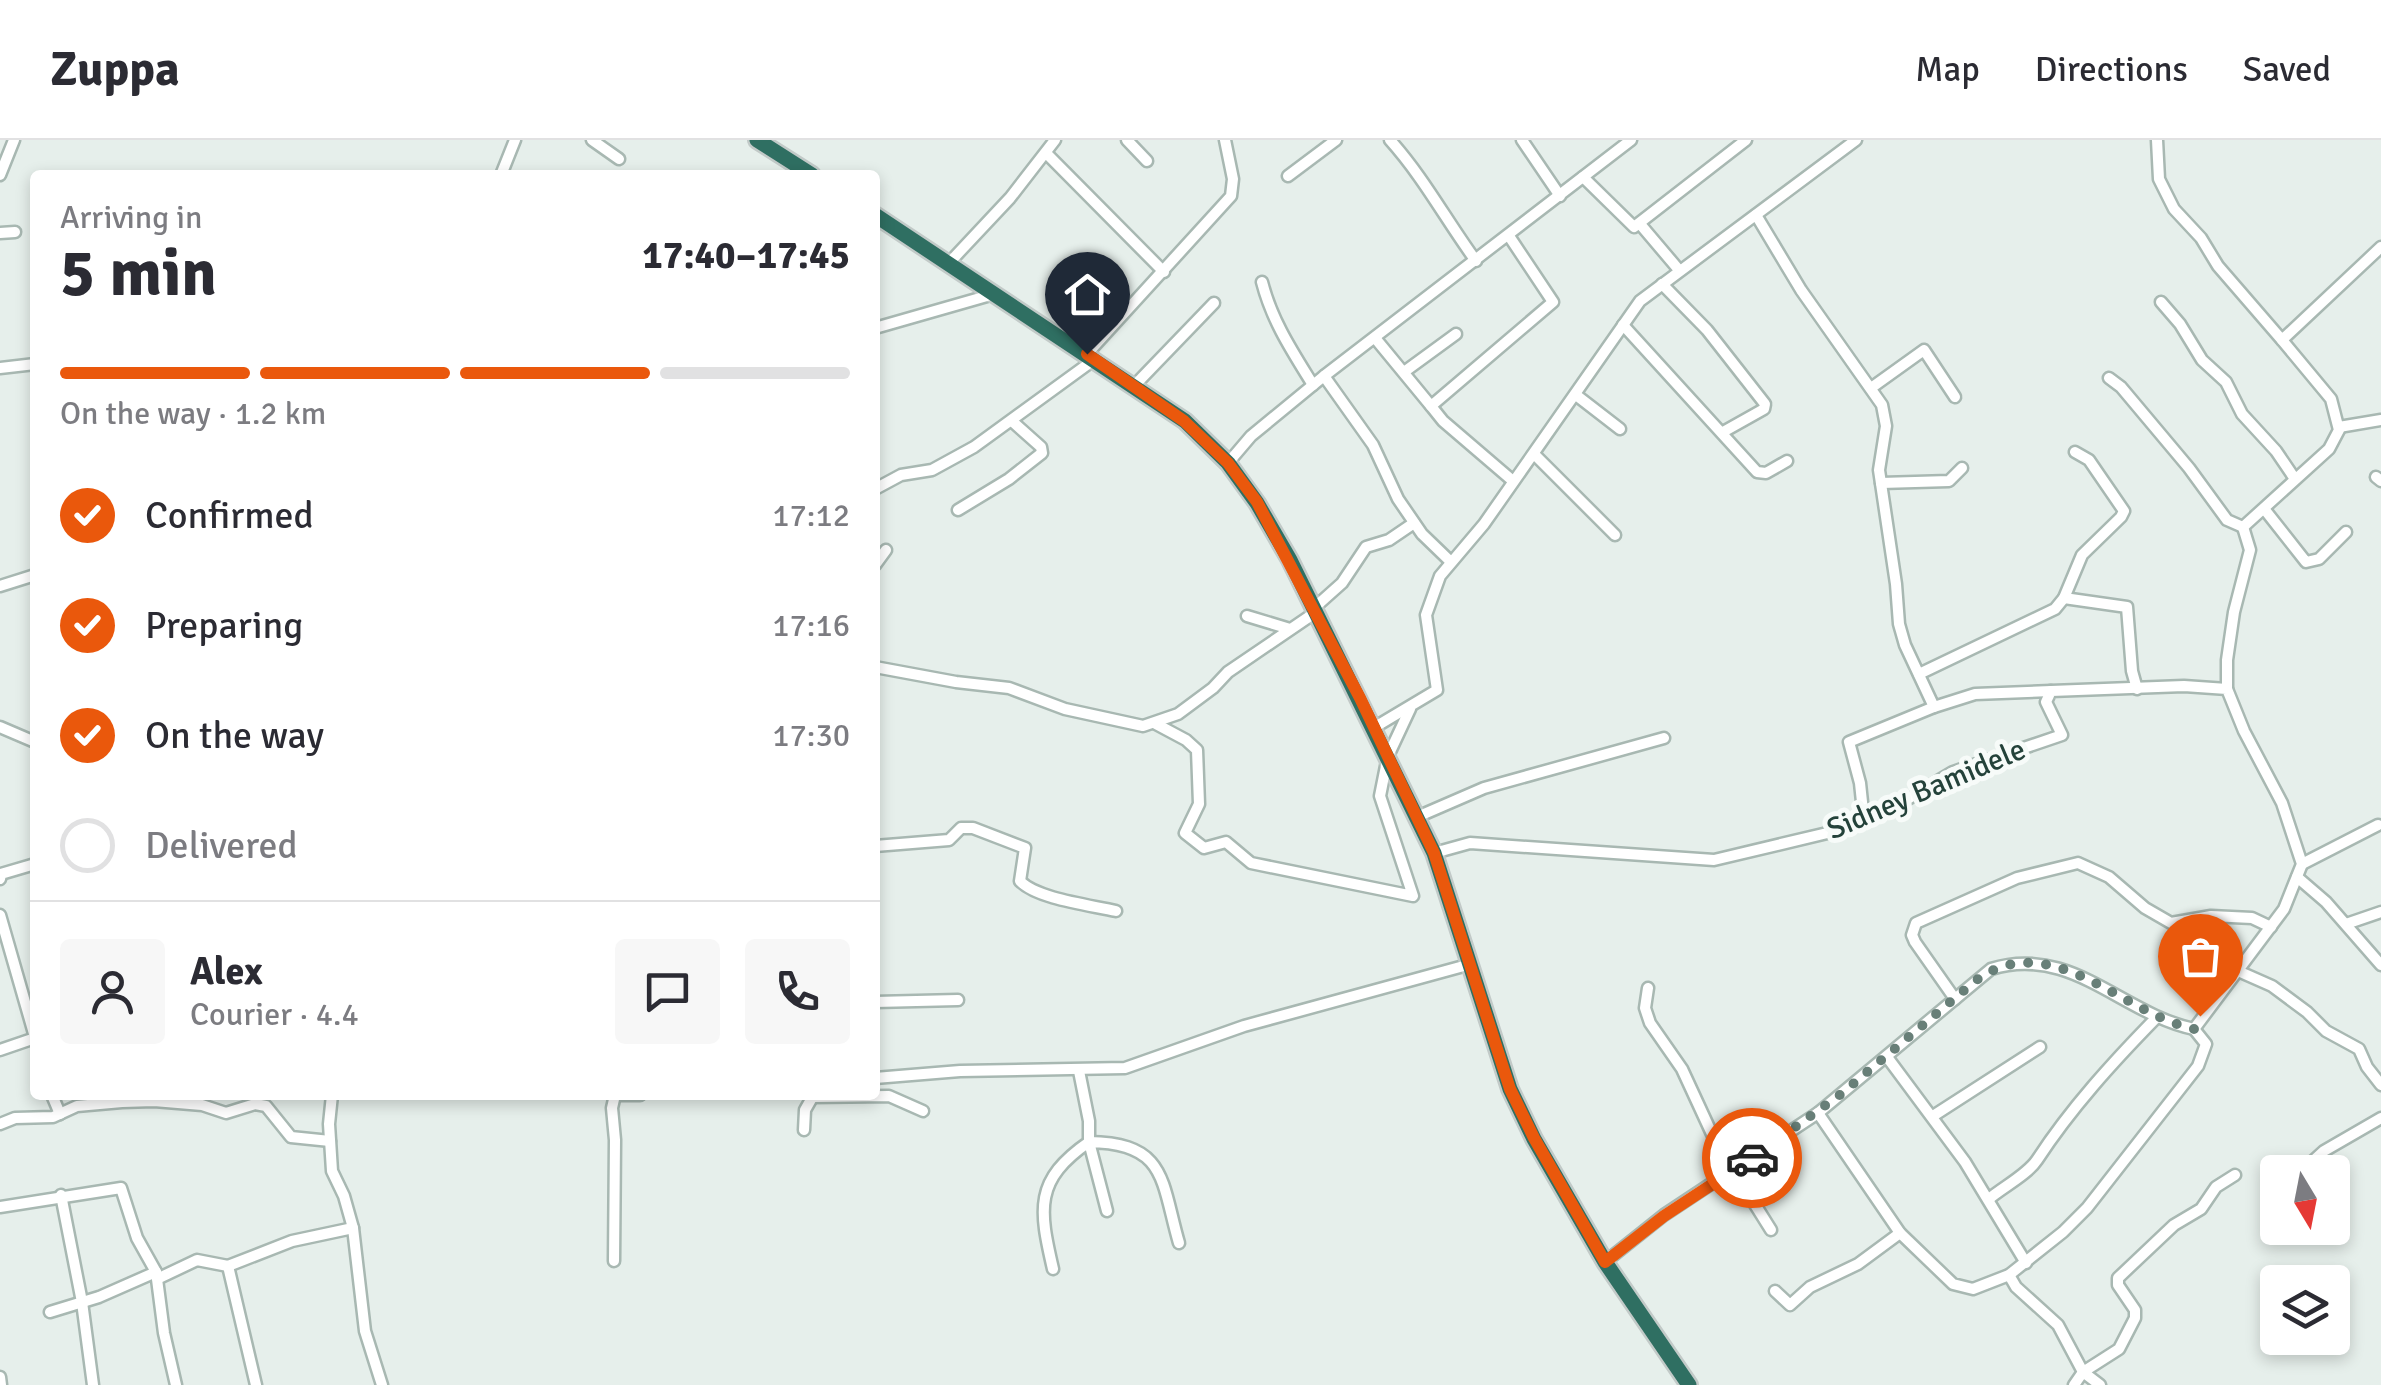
<!DOCTYPE html>
<html lang="en">
<head>
<meta charset="utf-8">
<style>
  :root { --surface:#fff; --page:#f7f7f7; --text:#2b2b33; --muted:#7c7c81; --line:#e1e1e2; --accent:#ea580c }
  body { margin:0; font-family:Signika,sans-serif; background:var(--page); color:var(--text); height:100vh; display:flex; flex-direction:column; font-size:38px; white-space:nowrap }
  * { box-sizing:border-box; margin:0 }
  p { font-size:32px; color:var(--muted) }
  .icon { flex:none; width:55px; height:55px; fill:none; stroke:currentColor; stroke-width:2; stroke-linecap:round; stroke-linejoin:round }
  .map { position:relative; flex:1; overflow:hidden }
  .sheet { position:absolute; left:30px; top:30px; width:850px; height:930px; display:flex; flex-direction:column; background:var(--surface); border-radius:10px; box-shadow:0 5px 15px #0003 }
  .sheet>* { flex:none }
  .needle { width:65px; rotate:170deg }
  .controls { position:absolute; left:2260px; top:1015px; display:grid; gap:20px }
  .controls a { display:grid; place-items:center; width:90px; height:90px; border-radius:10px; background:var(--surface); box-shadow:0 5px 15px #0003; font-size:50px }
  .pin { position:absolute; display:grid; place-items:center; width:85px; height:85px; color:#fff; margin:-102px -42px; border-radius:50% 50% 50% 0; rotate:-45deg; box-shadow:0 0 10px #0007 }
  .pin .icon { rotate:45deg }
  .courier { position:absolute; display:grid; place-items:center; width:100px; height:100px; margin:-50px; border:8px solid #ea580c; border-radius:50%; background:#fff; color:#222; box-shadow:0 2px 12px #0007 }
  .headline em { font-style:normal; font-weight:800 }
  .headline div { display:flex; flex-direction:column-reverse }
  .headline { display:flex; align-items:center; justify-content:space-between; height:170px; padding:0 30px }
  h1 { font-size:65px; font-weight:800; line-height:75px }
  .bar { display:grid; grid-template-columns:repeat(4,1fr); gap:15px 10px; align-content:center; height:120px; padding:0 30px }
  .bar i { height:12px; border-radius:8px; background:var(--line) }
  .bar .current { background:var(--accent) }
  .bar p { grid-column:span 4 }
  .line { display:flex; align-items:center; gap:25px; padding:0 30px; border-top:2px solid var(--line) }
  .line div { flex:1 }
  .round { display:grid; place-items:center; flex:none; width:105px; height:105px; border-radius:10px; background:var(--page) }
  ol { padding:0 30px; list-style:none }
  li { display:flex; align-items:center; gap:30px; height:110px }
  li p { margin-inline-start:auto }
  li .icon { padding:10px; border-radius:50%; background:var(--accent); color:#fff; stroke-width:4 }
  li:last-child { color:var(--muted) }
  li i { width:55px; height:55px; border:5px solid var(--line); border-radius:50% }
  header { display:flex; align-items:center; gap:60px; box-sizing:border-box; height:140px; padding:0 50px; background:var(--surface); border-bottom:2px solid var(--line) }
  header strong { font-size:48px }
  nav { display:flex; gap:55px; margin-inline-start:auto; font-size:35px }
  .map>svg:first-child { display:block }
  .lines { fill:none; stroke-linecap:round; stroke-linejoin:round }
  .minor-casing { stroke:#a8b8b2; stroke-width:15 }
  .highway-casing { stroke:#c2cac8; stroke-width:20 }
  .minor { stroke:#fff; stroke-width:10 }
  .highway { stroke:#2f6f62; stroke-width:15 }
  .done { stroke:#687f78; stroke-width:10; stroke-dasharray:0 18 }
  .route { stroke:#ea580c; stroke-width:12 }
  .labels { text-anchor:middle; stroke-width:10; stroke-linejoin:round; paint-order:stroke }
  .street-label { font-size:30px; fill:#24423a; stroke:#f7fbf9 }
</style>
</head>
<body>
<header>
<strong>Zuppa</strong>
<nav><a>Map</a><a>Directions</a><a>Saved</a></nav>
</header>
<div class="map">
<svg width="2381" height="1245" viewBox="0 0 2381 1245">
  <rect width="100%" height="100%" fill="#e6efeb"/>
  <g class="lines">
    <!-- minor casing -->
    <g class="minor-casing">
      <g id="minor">
        <polyline points="592,0 619,19"/>
        <polyline points="1127,0 1147,21"/>
        <path d="M1390 0C1424 38 1446 80 1476 121"/>
        <polyline points="1522,0 1560,56"/>
        <polyline points="2157,0 2159,39 2174,69 2201,98 2218,126 2282,200 2381,107"/>
        <polyline points="1046,13 1164,132"/>
        <polyline points="0,35 14,0"/>
        <polyline points="501,35 515,0"/>
        <polyline points="1288,36 1336,0"/>
        <polyline points="1583,37 1634,87 1746,0"/>
        <polyline points="1756,75 1801,150 1882,265 1886,286 1879,330 1896,444 1899,484 1905,505 1934,567 1975,554 2051,551"/>
        <polyline points="1640,84 1679,130"/>
        <polyline points="0,93 15,92"/>
        <polyline points="949,123 1010,58 1055,0"/>
        <path d="M1262 142C1272 181 1292 211 1313 245"/>
        <polyline points="1662,144 1707,190 1765,264 1764,269 1723,292"/>
        <polyline points="2161,162 2180,184 2202,220 2226,242 2242,274 2276,311 2295,339"/>
        <polyline points="1623,185 1757,332 1766,333 1787,321"/>
        <polyline points="875,188 994,154"/>
        <polyline points="1375,198 1431,266 1553,162 1509,96"/>
        <polyline points="1087,214 1231,56 1233,39 1225,0"/>
        <polyline points="0,228 35,224"/>
        <polyline points="1404,232 1456,194"/>
        <polyline points="1324,236 1373,305 1398,359 1422,394 1451,422"/>
        <polyline points="2109,238 2121,247 2189,328 2227,380 2243,387"/>
        <polyline points="1134,246 1214,163"/>
        <polyline points="1871,248 1924,210 1955,257"/>
        <polyline points="1576,255 1620,289"/>
        <polyline points="1431,266 1443,281 1513,341"/>
        <polyline points="2339,287 2381,280"/>
        <polyline points="1534,314 1615,395"/>
        <polyline points="1228,323 1251,296 1324,236 1631,0"/>
        <polyline points="2376,337 2381,341"/>
        <polyline points="1881,343 1949,341 1962,328"/>
        <polyline points="875,349 901,335 932,330 974,307 1095,219"/>
        <polyline points="958,370 1009,339 1042,313 1041,307 1013,282"/>
        <polyline points="2265,370 2306,422 2319,419 2346,392"/>
        <polyline points="2243,387 2329,309 2339,290 2331,259 2282,200"/>
        <polyline points="875,425 886,410"/>
        <polyline points="0,446 35,435"/>
        <polyline points="2064,458 2127,467 2132,531 2137,549"/>
        <polyline points="1314,468 1342,443 1366,407 1389,400 1414,383"/>
        <polyline points="1247,476 1290,489"/>
        <polyline points="875,527 956,542 1009,548 1065,569 1143,586 1178,574 1213,548 1228,532 1316,472"/>
        <polyline points="1919,534 2055,469 2064,458 2082,415 2121,377 2124,371 2089,320 2075,312"/>
        <polyline points="2227,549 2227,520 2234,472 2250,410 2243,387"/>
        <polyline points="1156,584 1186,600 1197,610 1199,664 1185,693 1204,708 1226,702 1251,723 1413,756 1380,656 1388,616 1410,569"/>
        <polyline points="0,587 35,602"/>
        <polyline points="1375,587 1437,550 1426,475 1440,436 1484,384 1640,161 1856,0"/>
        <polyline points="1417,677 1484,648 1664,598"/>
        <polyline points="1864,681 1860,643 1849,602 1934,567"/>
        <path d="M875 706 949 700 961 688H973L1025 708 1020 741C1037 759 1090 765 1116 771"/>
        <path d="M1434 713 1470 703 1484 704 1714 720 1840 690 1891 669 1953 632 2062 595 2046 562 2051 551 2184 546 2227 549 2244 591 2282 663 2302 724 2284 769 2194 889C2122 874 2071 804 1991 829L1818 973 1664 1075 1605 1122"/>
        <polyline points="2302,724 2378,685"/>
        <polyline points="2297,737 2326,762 2381,825"/>
        <polyline points="0,739 1,734 35,724"/>
        <polyline points="0,775 35,897"/>
        <polyline points="2346,784 2381,772"/>
        <polyline points="2238,831 2272,846 2307,872 2326,891 2359,909 2367,927 2381,945"/>
        <polyline points="1648,848 1645,868 1650,883 1682,929 1730,1033"/>
        <polyline points="1955,859 1915,802 1912,795 1916,783 2017,738 2078,723 2109,737 2145,768 2171,783 2211,776 2252,778 2271,787"/>
        <polyline points="875,862 958,860"/>
        <polyline points="0,910 35,898"/>
        <polyline points="1887,917 1965,1022 2026,1123"/>
        <polyline points="875,938 960,931 1125,928 1244,886 1471,824"/>
        <polyline points="52,955 60,974"/>
        <polyline points="332,955 329,984 332,1031 344,1056 353,1088 365,1191 382,1245"/>
        <polyline points="614,955 640,955"/>
        <polyline points="811,957 889,956 923,971"/>
        <polyline points="1818,973 1900,1093 1953,1144 1973,1149 2009,1135 2063,1092 2087,1068 2198,926 2206,904 2194,889"/>
        <polyline points="1933,976 2040,907"/>
        <polyline points="0,984 15,978 53,977 77,966 122,962 154,961 202,965 226,973 255,964 266,966 291,997 330,1001"/>
        <polyline points="804,990 805,970 813,956"/>
        <polyline points="1734,1031 1771,1090"/>
        <polyline points="2301,1032 2324,1011 2381,978"/>
        <polyline points="61,1055 82,1162 93,1245"/>
        <path d="M1989 1059C2003 1047 2027 1035 2037 1020 2071 968 2113 922 2156 878"/>
        <polyline points="2270,1061 2278,1054"/>
        <polyline points="0,1067 121,1048 137,1098 156,1132"/>
        <path d="M1107 1071 1089 1002C1167 1003 1161 1041 1179 1103"/>
        <polyline points="614,1121 615,1000 612,968 615,955"/>
        <path d="M1053 1129C1039 1069 1034 1040 1089 1002V981L1079 931"/>
        <polyline points="2009,1135 2016,1147 2058,1185 2083,1232 2074,1245"/>
        <polyline points="1775,1151 1790,1165 1810,1147 1858,1124 1900,1093"/>
        <polyline points="50,1172 99,1157 156,1132 157,1138"/>
        <polyline points="0,1237 1,1245"/>
        <polyline points="176,1245 164,1193 157,1139 197,1120 228,1126"/>
        <polyline points="256,1245 228,1126 292,1101 353,1088"/>
        <polyline points="2100,1245 2083,1232 2119,1209 2135,1178 2135,1170 2118,1145 2118,1138 2174,1085 2201,1069 2216,1047 2235,1035"/>
      </g>
    </g>
    <!-- highway casing -->
    <g class="highway-casing">
      <g id="highway">
        <polyline points="757,0 812,35"/>
        <polyline points="875,75 1185,281 1228,323 1257,363 1290,420 1434,713 1510,949 1534,999 1605,1122 1689,1245"/>
      </g>
    </g>
    <!-- minor -->
    <use href="#minor" class="minor"/>
    <!-- highway -->
    <use href="#highway" class="highway"/>
  </g>
  <g class="lines">
    <!-- done -->
    <path class="done" d="M1752 1018 1841 954 1974 842C2050 784 2122 874 2194 889L2200 876"/>
    <!-- route -->
    <polyline class="route" points="1087,214 1184,281 1228,323 1257,362 1360,558 1434,713 1510,949 1534,998 1605,1122 1664,1076 1752,1018"/>
  </g>
  <g class="labels">
    <!-- street labels -->
    <g class="street-label">
      <text transform="translate(1926 649) rotate(-23)" y="10">Sidney Bamidele</text>
    </g>
  </g>
</svg>
<div class="controls">
<a><svg class="needle" viewBox="-14 -14 28 28"><path d="M0-13l5 13h-10z" fill="#e53935"/><path d="M0 13l5-13h-10z" fill="#7c7c81"/></svg></a>
<a><svg class="icon" aria-label="layers" viewBox="0 0 24 24"><path d="M12 4l9 5-9 5-9-5zM3 14l9 5 9-5"/></svg></a>
</div>
<div class="pin" style="left:2200px;top:876px;background:#ea580c"><svg class="icon" aria-label="bag" viewBox="0 0 24 24"><path d="M5 8h14l-1 12H6zM9 8a3 3 0 0 1 6 0"/></svg></div>
<div class="pin" style="left:1087px;top:214px;background:#1f2937"><svg class="icon" aria-label="home" viewBox="0 0 24 24"><path d="M3 11l9-7 9 7M6 9v11h12V9"/></svg></div>
<div class="courier" style="left:1752px;top:1018px"><svg class="icon" aria-label="car" viewBox="0 0 24 24"><path d="M5 17H2v-5l4-1 3-4h7l3 4 3 1v5h-3M9 17h6M6 11h13"/><circle cx="7" cy="17" r="2"/><circle cx="17" cy="17" r="2"/></svg></div>
<section class="sheet">
<div class="headline"><div><h1>5 min</h1><p>Arriving in</p></div><em>17:40–17:45</em></div>
<div class="bar"><i class="current"></i><i class="current"></i><i class="current"></i><i></i><p>On the way · 1.2 km</p></div>
<ol>
<li><svg class="icon" aria-label="check" viewBox="0 0 24 24"><path d="M5 12l5 5 9-10"/></svg>Confirmed<p>17:12</p></li>
<li><svg class="icon" aria-label="check" viewBox="0 0 24 24"><path d="M5 12l5 5 9-10"/></svg>Preparing<p>17:16</p></li>
<li><svg class="icon" aria-label="check" viewBox="0 0 24 24"><path d="M5 12l5 5 9-10"/></svg>On the way<p>17:30</p></li>
<li><i></i>Delivered</li>
</ol>
<div class="line" style="height:180px"><a class="round"><svg class="icon" aria-label="person" viewBox="0 0 24 24"><circle cx="12" cy="8" r="4"/><path d="M4 21q1-7 8-7t8 7"/></svg></a><div><b>Alex</b><p>Courier · 4.4</p></div><a class="round"><svg class="icon" aria-label="chat" viewBox="0 0 24 24"><path d="M4 5h16v11H9l-5 4z"/></svg></a><a class="round"><svg class="icon" aria-label="phone" viewBox="0 0 24 24"><path d="M5 4h4l2 5-3 2q2 4 5 5l2-3 5 2v4C11 20 4 13 5 4z"/></svg></a></div>
</section>
</div>
</body>
</html>
